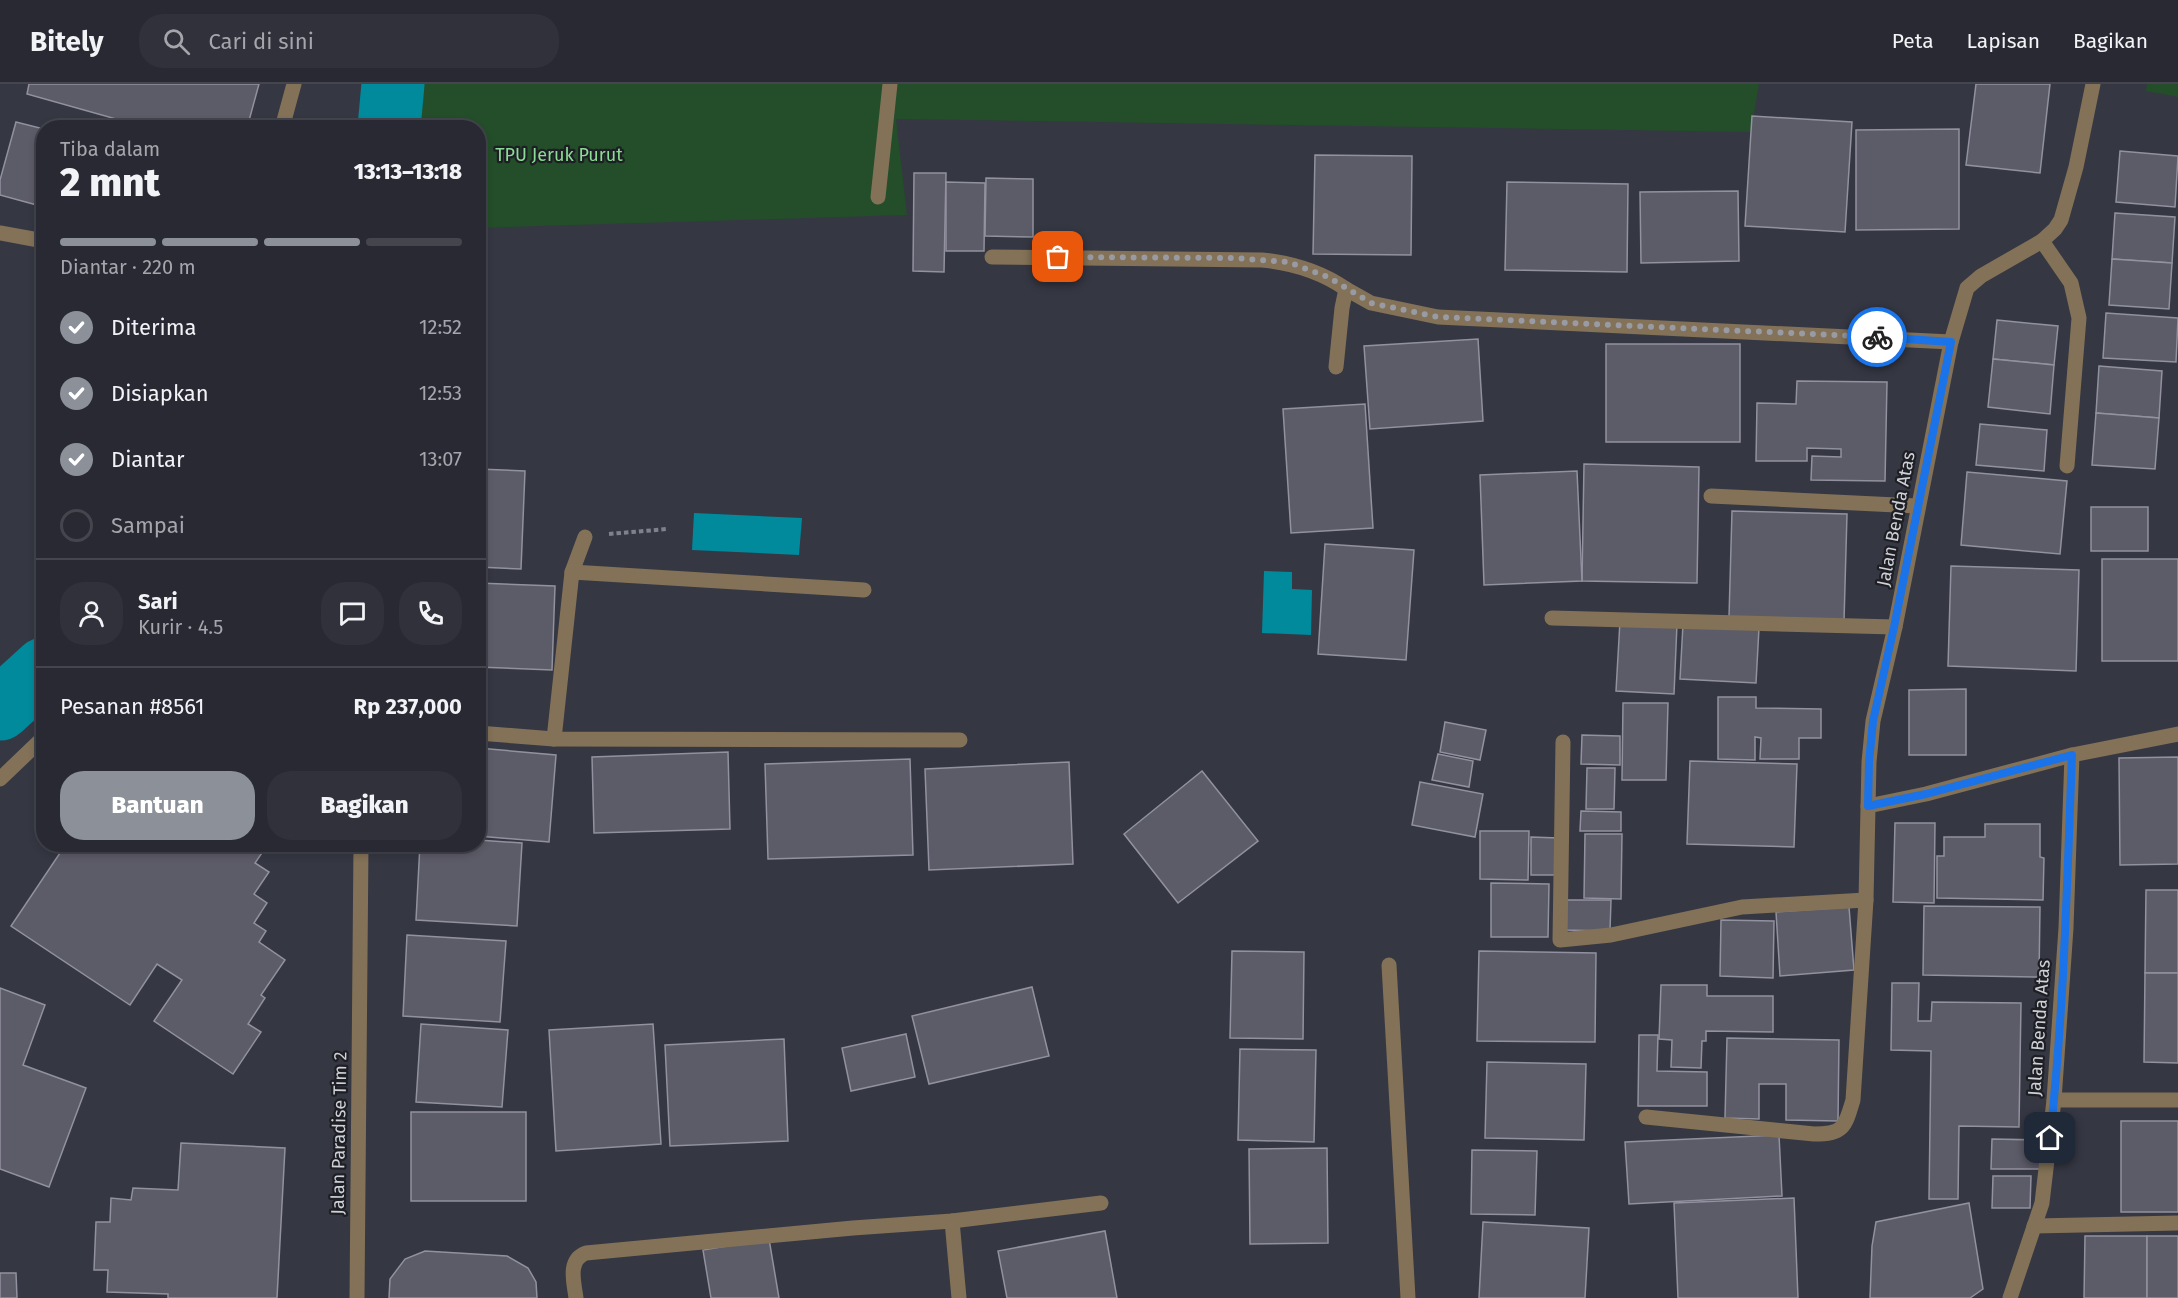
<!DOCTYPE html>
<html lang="id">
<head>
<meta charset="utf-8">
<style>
  :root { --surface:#282932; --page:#30313a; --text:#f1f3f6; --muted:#a5a6ac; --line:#44454d; --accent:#8c9099 }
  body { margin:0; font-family:"Fira Sans",sans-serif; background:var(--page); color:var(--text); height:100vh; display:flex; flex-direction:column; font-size:22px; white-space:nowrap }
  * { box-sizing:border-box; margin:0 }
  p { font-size:20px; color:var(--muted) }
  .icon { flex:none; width:33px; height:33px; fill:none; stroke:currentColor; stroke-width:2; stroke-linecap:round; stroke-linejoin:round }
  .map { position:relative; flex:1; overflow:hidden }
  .side { position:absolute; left:36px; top:36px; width:450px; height:732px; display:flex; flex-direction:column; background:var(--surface); border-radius:24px; box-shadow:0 3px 9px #0003,0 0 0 2px var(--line) }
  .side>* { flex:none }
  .pin { position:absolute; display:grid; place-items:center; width:51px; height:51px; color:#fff; margin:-26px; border-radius:12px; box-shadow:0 3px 9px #0006 }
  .courier { position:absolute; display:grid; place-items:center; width:60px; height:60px; margin:-30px; border:4px solid #1a73e8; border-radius:50%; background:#fff; color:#222; box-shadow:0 2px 8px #0007 }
  .head em { font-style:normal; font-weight:800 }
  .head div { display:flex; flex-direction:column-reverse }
  .head { display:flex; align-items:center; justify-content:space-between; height:102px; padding:0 24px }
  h1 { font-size:39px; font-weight:800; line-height:45px }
  .bar { display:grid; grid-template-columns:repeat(4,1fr); gap:9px 6px; align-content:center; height:72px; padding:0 24px }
  .bar i { height:8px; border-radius:4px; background:var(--line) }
  .bar .current { background:var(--accent) }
  .bar p { grid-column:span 4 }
  .line { display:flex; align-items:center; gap:15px; padding:0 24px; border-top:2px solid var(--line) }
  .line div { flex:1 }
  .round { display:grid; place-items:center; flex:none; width:63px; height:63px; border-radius:24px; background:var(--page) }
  ol { padding:0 24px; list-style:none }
  li { display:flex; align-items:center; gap:18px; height:66px }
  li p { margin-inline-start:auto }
  li .icon { padding:6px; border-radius:50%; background:var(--accent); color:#fff; stroke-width:4 }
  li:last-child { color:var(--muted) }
  li i { width:33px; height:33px; border:3px solid var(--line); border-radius:50% }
  .button { display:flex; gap:12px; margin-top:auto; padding:12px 24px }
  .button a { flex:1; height:69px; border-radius:24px; background:var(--accent); color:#fff; font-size:24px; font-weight:800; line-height:69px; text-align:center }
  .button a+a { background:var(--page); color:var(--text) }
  header { display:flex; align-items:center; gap:36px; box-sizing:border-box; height:84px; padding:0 30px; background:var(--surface); border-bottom:2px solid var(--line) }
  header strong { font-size:28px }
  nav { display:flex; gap:33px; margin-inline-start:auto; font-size:21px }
  .search { width:420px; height:54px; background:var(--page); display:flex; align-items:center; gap:15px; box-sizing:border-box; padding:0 21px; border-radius:24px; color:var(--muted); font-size:22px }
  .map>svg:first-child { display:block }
  .green { fill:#234e29 }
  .water { fill:#008a9c }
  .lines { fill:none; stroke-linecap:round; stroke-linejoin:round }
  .river { stroke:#008a9c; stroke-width:63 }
  .building { fill:#5c5b68; stroke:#92919f; stroke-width:1.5 }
  .path { stroke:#80828b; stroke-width:4; stroke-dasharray:4.5 3; stroke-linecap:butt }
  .minor { stroke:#837257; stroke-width:15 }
  .done { stroke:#999ba4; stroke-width:6; stroke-dasharray:0 10.8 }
  .route { stroke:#1a73e8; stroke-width:8 }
  .labels { text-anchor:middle; stroke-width:4.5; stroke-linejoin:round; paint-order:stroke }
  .park-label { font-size:18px; fill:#8add94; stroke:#1e1f24 }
  .street-label { font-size:18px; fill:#cfd1d8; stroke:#1e1f24 }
</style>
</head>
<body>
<header>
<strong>Bitely</strong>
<div class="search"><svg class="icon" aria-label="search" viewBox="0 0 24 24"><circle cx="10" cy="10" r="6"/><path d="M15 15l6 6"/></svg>Cari di sini</div>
<nav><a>Peta</a><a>Lapisan</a><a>Bagikan</a></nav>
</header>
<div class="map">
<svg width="2178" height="1214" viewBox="0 0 2178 1214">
  <rect width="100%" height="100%" fill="#353743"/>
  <!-- green -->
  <g class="green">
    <polygon points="397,0 1759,0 1751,48 896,35 907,131 479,144 478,44 395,43 392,12"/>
    <polygon points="2147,0 2178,0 2178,13 2146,7"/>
  </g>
  <!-- water -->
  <g class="water">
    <polygon points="694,429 802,434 799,471 692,466"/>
    <polygon points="1264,487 1292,488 1292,505 1312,506 1311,551 1262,549"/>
  </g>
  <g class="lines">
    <!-- river -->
    <g class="river">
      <polyline points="389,44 393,0"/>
      <polyline points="0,625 44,585"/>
    </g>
  </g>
  <!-- building -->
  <g class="building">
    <polygon points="29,0 259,0 247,44 148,44 27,10"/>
    <polygon points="1976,0 2050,0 2040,89 1966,81"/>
    <polygon points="1752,32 1852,38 1845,148 1745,142"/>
    <polygon points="16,38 44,45 44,123 0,111 0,96"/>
    <polygon points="1959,45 1959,145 1856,146 1856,46"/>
    <polygon points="2120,67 2178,72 2175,123 2116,118"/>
    <polygon points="1315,71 1412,72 1411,171 1313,170"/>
    <polygon points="914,89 946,89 944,188 913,187"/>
    <polygon points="986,94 1033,95 1033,153 985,152"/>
    <polygon points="946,98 985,99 984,167 946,167"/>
    <polygon points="1507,98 1628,100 1627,188 1505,186"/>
    <polygon points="1738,107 1739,177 1641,179 1640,108"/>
    <polygon points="2115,129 2175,133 2172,179 2112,175"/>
    <polygon points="2112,175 2172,179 2169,225 2109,221"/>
    <polygon points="2106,229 2178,234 2176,278 2103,274"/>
    <polygon points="1997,236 2058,242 2054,281 1993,275"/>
    <polygon points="1478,255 1483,337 1370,345 1364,262"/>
    <rect x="1606" y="260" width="134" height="98"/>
    <polygon points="1993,275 2054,281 2050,330 1988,323"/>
    <polygon points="2099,282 2162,287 2159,334 2096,329"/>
    <polygon points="1797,297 1887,298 1885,397 1811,396 1812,372 1841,373 1841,365 1807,364 1807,377 1756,377 1757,319 1796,320"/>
    <polygon points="1365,320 1373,444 1291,449 1283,325"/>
    <polygon points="2096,329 2159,334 2155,385 2092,381"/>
    <polygon points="1980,340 2047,346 2044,387 1976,381"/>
    <polygon points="1584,380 1699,383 1697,499 1582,497"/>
    <polygon points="478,385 525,387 521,485 478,483"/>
    <polygon points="1577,387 1582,497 1484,501 1480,391"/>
    <polygon points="1967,388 2067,397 2060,470 1961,461"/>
    <rect x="2091" y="423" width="57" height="44"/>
    <polygon points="1732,427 1847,430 1844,537 1729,533"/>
    <polygon points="1325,460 1414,466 1406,576 1318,570"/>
    <rect x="2102" y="475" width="76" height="102"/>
    <polygon points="1951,482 2079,486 2076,587 1948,582"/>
    <polygon points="478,499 555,502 552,586 478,583"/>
    <polygon points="1620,537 1677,540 1674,610 1616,607"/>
    <polygon points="1683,540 1759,544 1756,599 1680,595"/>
    <polygon points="1966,605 1966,671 1909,671 1909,606"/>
    <polygon points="1718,613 1756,613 1756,624 1821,625 1821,654 1799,654 1799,675 1760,675 1761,654 1755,653 1755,676 1718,675"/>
    <polygon points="1623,619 1668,619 1666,696 1622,696"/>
    <polygon points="1445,638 1486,646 1480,676 1440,668"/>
    <polygon points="1582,651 1620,652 1620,681 1581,680"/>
    <polygon points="478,664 556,671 549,758 478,752"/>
    <polygon points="728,668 730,745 594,749 592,673"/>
    <polygon points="1438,670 1473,677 1469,703 1432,696"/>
    <polygon points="2178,673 2178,780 2120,781 2119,674"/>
    <polygon points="910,675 913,771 768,775 765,680"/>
    <polygon points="1690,677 1797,680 1794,763 1687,760"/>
    <polygon points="1069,678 1073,780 929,786 925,685"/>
    <polygon points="1587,684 1615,684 1614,725 1586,725"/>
    <polygon points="1202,687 1258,757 1178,819 1124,750"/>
    <polygon points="1420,698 1483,710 1475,753 1412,741"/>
    <polygon points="1581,727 1621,728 1621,747 1580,747"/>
    <polygon points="1895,739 1935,739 1934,819 1893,818"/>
    <polygon points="1985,740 2040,740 2040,773 2044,774 2043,816 1937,814 1937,772 1944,772 1944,753 1985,753"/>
    <polygon points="1480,747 1529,747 1528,796 1480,795"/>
    <polygon points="1585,750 1622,750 1621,815 1584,814"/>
    <polygon points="1531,753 1558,754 1558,791 1531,791"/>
    <polygon points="478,756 522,759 517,842 416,836 420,760 478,760"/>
    <polygon points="66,760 80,760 85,764 87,760 268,760 255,779 269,788 254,810 267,819 254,839 266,847 259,858 285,876 261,911 265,914 248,940 261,948 233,990 154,937 182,896 157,880 130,921 11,842"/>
    <polygon points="1491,799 1549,800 1548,853 1491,853"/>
    <polygon points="2146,806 2178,806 2178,889 2145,889"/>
    <polygon points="1564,816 1611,816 1610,847 1563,846"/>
    <polygon points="1924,822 2040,823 2039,893 1923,891"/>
    <polygon points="1849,823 1854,886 1780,892 1776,828"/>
    <polygon points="1721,836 1774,837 1773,894 1720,892"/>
    <polygon points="407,851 506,857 500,938 403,932"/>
    <polygon points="1232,867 1304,868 1303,955 1230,954"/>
    <polygon points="1479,867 1596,869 1595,958 1477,957"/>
    <polygon points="2145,889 2178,889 2178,979 2144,978"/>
    <polygon points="1892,899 1919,899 1918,937 1931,937 1932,918 2021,919 2019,1043 1959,1042 1958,1115 1929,1115 1931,967 1891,966"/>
    <polygon points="1661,901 1707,901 1707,912 1773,912 1773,948 1706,947 1706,957 1702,957 1701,984 1671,983 1672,956 1659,955"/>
    <polygon points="1032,903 1049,972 929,1000 912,932"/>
    <polygon points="0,904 45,921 23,981 86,1004 49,1103 0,1085"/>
    <polygon points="421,940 508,946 502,1023 416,1018"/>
    <polygon points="653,940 661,1060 556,1067 549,946"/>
    <polygon points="906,950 915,993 851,1007 842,964"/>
    <polygon points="1639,951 1658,951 1657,987 1707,988 1707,1022 1638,1022"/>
    <polygon points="1727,954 1839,956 1838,1037 1786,1036 1786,1000 1759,1000 1759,1035 1725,1034"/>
    <polygon points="784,955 788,1057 670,1062 665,961"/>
    <polygon points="1240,965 1316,966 1314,1058 1238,1056"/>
    <polygon points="1487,978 1586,980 1584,1056 1485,1054"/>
    <rect x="411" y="1028" width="115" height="89"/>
    <rect x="2121" y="1037" width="57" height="91"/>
    <polygon points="1779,1051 1782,1112 1629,1120 1625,1058"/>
    <polygon points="1992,1055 2040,1056 2040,1085 1991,1085"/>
    <polygon points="181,1059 285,1064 277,1214 168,1214 168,1210 107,1208 108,1186 94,1186 96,1138 110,1138 111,1114 131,1116 133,1104 178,1106"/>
    <polygon points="1327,1064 1328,1159 1250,1160 1249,1065"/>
    <polygon points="1472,1066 1537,1067 1535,1131 1471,1130"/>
    <polygon points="1993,1092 2031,1092 2030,1124 1992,1124"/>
    <polygon points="1794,1114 1798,1214 1678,1214 1674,1119"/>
    <polygon points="1969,1119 1983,1205 1970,1214 1870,1214 1872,1162 1876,1138"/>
    <polygon points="1483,1138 1589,1144 1585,1214 1479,1214"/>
    <polygon points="1105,1147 1117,1214 1007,1214 998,1167"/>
    <polygon points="2085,1152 2147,1152 2147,1214 2084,1214"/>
    <rect x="2147" y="1152" width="31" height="62"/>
    <polygon points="769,1155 779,1214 711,1214 703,1166"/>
    <polygon points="425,1167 507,1172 528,1184 536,1198 537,1214 389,1214 390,1195 405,1175"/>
    <polygon points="0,1189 16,1189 17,1214 0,1214"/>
  </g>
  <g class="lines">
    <!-- path -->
    <polyline class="path" points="609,450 667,445"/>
    <!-- minor -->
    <g class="minor">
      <polyline points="282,44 294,0"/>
      <polyline points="878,113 890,0"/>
      <polyline points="0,149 44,157"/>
      <polyline points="2042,157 2071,199 2079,234 2067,382"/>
      <path d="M992 173 1262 176C1293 179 1320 187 1346 205"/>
      <polyline points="1336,283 1342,224 1346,205 1371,219 1438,233 1951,258"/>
      <polyline points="1711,412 1917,422"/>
      <polyline points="572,488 864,506"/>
      <polyline points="1552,534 1895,543"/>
      <polyline points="478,649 554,655 960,656"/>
      <polyline points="554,655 572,488 585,453"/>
      <polyline points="1563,658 1560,856 1611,851 1742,823 1866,816"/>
      <polyline points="0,695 44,653"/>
      <polyline points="1868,722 1926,710 2072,671 2178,650"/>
      <polyline points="1389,881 1408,1214"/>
      <polyline points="2054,1016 2178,1016"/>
      <path d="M1646 1033 1814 1050C1844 1050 1845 1043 1853 1016L1866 816 1869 678 1873 637 1895 543 1951 258 1967 204 1981 192 2042 157 2055 145 2061 136 2076 83 2093 0"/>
      <polyline points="952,1137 959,1214"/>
      <polyline points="2034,1142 2178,1139"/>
      <polyline points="357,1214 361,760"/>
      <path d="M576 1214C574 1198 567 1176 586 1169L853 1144 952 1137 1101 1119"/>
      <polyline points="2010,1214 2042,1119 2054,1016 2066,844 2072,671"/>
    </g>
  </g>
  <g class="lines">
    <!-- done -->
    <polyline class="done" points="1058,173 1233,174 1288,178 1328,193 1371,219 1438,233 1877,253"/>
    <!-- route -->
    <path class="route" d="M1877 253 1951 258 1894 543 1873 637 1869 678 1868 722 1926 710 2072 671C2067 799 2064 927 2050 1054"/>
  </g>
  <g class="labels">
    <!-- park labels -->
    <g class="park-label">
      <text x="559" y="77">TPU Jeruk Purut</text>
    </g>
    <!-- street labels -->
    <g class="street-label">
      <text transform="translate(1896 435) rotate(-79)" y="6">Jalan Benda Atas</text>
      <text transform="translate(2039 944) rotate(-86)" y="6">Jalan Benda Atas</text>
      <text transform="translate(339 1049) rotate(-89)" y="6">Jalan Paradise Tim 2</text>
    </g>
  </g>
</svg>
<div class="pin" style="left:1058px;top:173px;background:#ea580c"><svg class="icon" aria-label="bag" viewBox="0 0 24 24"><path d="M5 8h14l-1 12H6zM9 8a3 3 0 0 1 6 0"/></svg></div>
<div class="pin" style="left:2050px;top:1054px;background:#1f2937"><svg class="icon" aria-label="home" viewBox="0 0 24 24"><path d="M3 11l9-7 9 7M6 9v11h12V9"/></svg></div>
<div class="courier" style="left:1877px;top:253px"><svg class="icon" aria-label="bike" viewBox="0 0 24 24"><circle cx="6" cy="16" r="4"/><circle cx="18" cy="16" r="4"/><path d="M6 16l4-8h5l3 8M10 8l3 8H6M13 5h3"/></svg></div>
<section class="side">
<div class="head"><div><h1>2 mnt</h1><p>Tiba dalam</p></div><em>13:13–13:18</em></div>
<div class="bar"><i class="current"></i><i class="current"></i><i class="current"></i><i></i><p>Diantar · 220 m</p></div>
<ol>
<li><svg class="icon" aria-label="check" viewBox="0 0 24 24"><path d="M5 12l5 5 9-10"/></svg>Diterima<p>12:52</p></li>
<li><svg class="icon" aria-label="check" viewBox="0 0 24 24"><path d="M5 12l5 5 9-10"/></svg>Disiapkan<p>12:53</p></li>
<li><svg class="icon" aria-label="check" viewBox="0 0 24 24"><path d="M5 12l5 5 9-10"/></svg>Diantar<p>13:07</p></li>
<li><i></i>Sampai</li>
</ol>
<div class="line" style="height:108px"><a class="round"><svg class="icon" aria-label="person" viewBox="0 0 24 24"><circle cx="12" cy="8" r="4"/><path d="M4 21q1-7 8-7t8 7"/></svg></a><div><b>Sari</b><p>Kurir · 4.5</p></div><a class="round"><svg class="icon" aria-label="chat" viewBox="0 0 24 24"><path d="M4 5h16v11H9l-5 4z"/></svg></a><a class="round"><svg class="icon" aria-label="phone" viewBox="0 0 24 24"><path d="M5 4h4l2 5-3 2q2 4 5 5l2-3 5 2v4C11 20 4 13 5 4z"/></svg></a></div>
<div class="line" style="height:78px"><div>Pesanan #8561</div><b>Rp 237,000</b></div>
<div class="button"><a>Bantuan</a><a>Bagikan</a></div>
</section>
</div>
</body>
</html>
